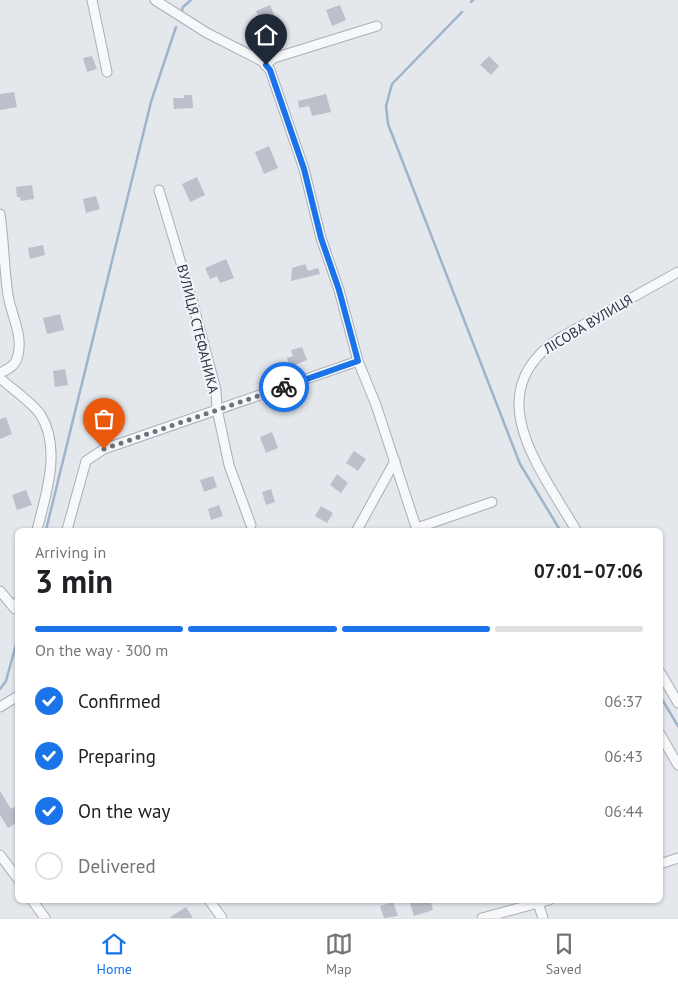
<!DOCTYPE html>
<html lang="en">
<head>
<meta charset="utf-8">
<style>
  :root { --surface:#fff; --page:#f2f2f2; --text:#202124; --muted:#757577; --line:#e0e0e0; --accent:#1a73e8 }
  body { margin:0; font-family:"PT Sans",sans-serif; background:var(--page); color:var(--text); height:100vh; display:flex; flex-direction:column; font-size:19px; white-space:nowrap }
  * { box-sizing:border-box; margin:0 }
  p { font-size:16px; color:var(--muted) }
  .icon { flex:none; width:28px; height:28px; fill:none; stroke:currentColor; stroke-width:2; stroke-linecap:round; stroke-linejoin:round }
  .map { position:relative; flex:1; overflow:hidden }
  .sheet { position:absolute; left:15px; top:528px; width:648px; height:375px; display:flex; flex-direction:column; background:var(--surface); border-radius:8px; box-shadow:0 1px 4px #0004 }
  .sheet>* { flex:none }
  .pin { position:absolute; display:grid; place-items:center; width:42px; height:42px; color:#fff; margin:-51px -21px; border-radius:50% 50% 50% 0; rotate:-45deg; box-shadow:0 0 5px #0007 }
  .pin .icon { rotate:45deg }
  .courier { position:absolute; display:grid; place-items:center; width:50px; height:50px; margin:-25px; border:4px solid #1a73e8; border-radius:50%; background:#fff; color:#222; box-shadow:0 1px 6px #0007 }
  .overview em { font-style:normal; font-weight:600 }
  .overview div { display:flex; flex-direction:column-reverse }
  .overview { display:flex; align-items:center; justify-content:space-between; height:85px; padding:0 20px }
  h1 { font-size:32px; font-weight:600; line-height:38px }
  .bar { display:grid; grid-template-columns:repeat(4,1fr); gap:8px 5px; align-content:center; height:60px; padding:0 20px }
  .bar i { height:6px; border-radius:4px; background:var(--line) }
  .bar .current { background:var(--accent) }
  .bar p { grid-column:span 4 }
  ol { padding:0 20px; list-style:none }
  li { display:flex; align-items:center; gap:15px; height:55px }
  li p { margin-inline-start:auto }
  li .icon { padding:5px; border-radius:50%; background:var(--accent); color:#fff; stroke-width:4 }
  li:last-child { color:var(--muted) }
  li i { width:28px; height:28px; border:2px solid var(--line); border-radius:50% }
  .tabs { display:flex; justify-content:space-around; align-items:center; height:70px; border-top:1px solid var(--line); background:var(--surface); font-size:14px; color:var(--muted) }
  .tabs a { display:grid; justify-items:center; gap:2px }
  .tabs .current { color:var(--accent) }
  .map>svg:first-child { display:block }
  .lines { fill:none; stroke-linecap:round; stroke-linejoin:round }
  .stream { stroke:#9fb4cc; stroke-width:2.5 }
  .building { fill:#bbc0ca }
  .minor-casing { stroke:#a9aeb7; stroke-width:11 }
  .minor { stroke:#f7f8fa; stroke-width:9 }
  .done { stroke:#6c737f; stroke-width:5; stroke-dasharray:0 9 }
  .route { stroke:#1a73e8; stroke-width:6 }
  .labels { text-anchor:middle; stroke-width:4; stroke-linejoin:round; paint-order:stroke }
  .street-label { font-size:14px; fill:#2b3445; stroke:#f4f6f9 }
</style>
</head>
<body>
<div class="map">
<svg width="678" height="918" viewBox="0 0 678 918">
  <rect width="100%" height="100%" fill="#e4e7ec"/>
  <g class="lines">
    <!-- stream -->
    <g class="stream">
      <polyline points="471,2 473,0"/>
      <polyline points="462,12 392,84 386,106 388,124 520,464 560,530"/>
      <polyline points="181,13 183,7 191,0"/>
      <polyline points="46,530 151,102 176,27"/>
      <polyline points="0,689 6,681 18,637"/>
      <polyline points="660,696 678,726"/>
    </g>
  </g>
  <!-- building -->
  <g class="building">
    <polygon points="270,5 277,22 263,28 256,11"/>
    <polygon points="340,5 346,20 332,26 326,10"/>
    <polygon points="92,56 97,69 87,72 83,58"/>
    <polygon points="489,56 499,66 491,75 480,65"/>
    <polygon points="14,92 17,107 0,110 0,94"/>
    <polygon points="326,94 331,112 312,116 309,106 299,108 298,101"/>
    <polygon points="184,95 192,95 193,108 174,109 173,98 184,98"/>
    <polygon points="269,146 278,168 264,174 255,152"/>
    <polygon points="197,177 205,195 190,202 182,184"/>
    <polygon points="32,185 34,199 21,201 20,197 17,197 16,187"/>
    <polygon points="96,196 100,209 86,213 83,199"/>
    <polygon points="43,245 45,255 30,259 28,248"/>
    <polygon points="226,259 234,278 220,283 217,276 210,279 205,268"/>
    <polygon points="305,264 308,271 318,268 320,274 291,281 292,268"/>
    <polygon points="60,314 64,330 47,334 43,318"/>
    <polygon points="302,347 307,360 290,367 287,358 293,356 291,350"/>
    <polygon points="65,369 68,385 55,387 53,371"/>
    <polygon points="6,417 12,434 0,439 0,419"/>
    <polygon points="272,432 278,448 266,453 260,437"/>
    <polygon points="354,451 366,459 358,471 346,463"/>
    <polygon points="337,474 348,483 341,493 330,485"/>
    <polygon points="213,476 217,487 204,492 200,480"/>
    <polygon points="271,489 275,502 266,505 262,492"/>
    <polygon points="26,490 32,505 17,510 12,495"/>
    <polygon points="219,505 223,516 211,520 208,509"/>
    <polygon points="321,506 333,513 327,523 315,516"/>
    <polygon points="0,791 11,809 18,804 18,822 8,828 0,815"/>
    <polygon points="409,900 430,900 433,910 414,916"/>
    <polygon points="393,902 398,916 384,918 380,906"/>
    <polygon points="186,907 193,918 169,918"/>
  </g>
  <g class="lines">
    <!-- minor casing -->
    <g class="minor-casing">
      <g id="minor">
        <polyline points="92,0 107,72"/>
        <polyline points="155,0 207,33 262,61 270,70 304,169 321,238 339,290 358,361 376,405 417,530"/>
        <polyline points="265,65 274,58 377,26"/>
        <polyline points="159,190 192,300 216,390 217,409 229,465 251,525"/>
        <path d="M0 214C4 241 4 268 8 295 11 314 23 335 18 355 16 365 9 369 0 373"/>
        <path d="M0 378C12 389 30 401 40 414 62 448 46 494 37 530"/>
        <polyline points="417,528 492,502"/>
        <polyline points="67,530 86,461 104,449 358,361"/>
        <polyline points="357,530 395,461"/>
        <path d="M576 530C540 468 478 394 558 339L678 272"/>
        <polyline points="0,591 15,609 18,601"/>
        <polyline points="660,672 678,703"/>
        <polyline points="0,707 18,696"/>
        <polyline points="660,734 678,765"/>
        <polyline points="0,855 18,879"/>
        <polyline points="660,864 678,858"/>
        <polyline points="32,900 45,918"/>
        <polyline points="209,900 222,918"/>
        <polyline points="537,900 543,918"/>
        <polyline points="482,918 549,900"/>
      </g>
    </g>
    <!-- minor -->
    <use href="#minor" class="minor"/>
  </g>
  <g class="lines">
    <!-- done -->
    <polyline class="done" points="104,449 284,387"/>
    <!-- route -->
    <polyline class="route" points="266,65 270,70 304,169 321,238 339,290 358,361 284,387"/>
  </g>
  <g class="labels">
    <!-- street labels -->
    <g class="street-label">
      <text transform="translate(588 324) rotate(-31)" y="5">ЛІСОВА ВУЛИЦЯ</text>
      <text transform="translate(198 329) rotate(76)" y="5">ВУЛИЦЯ СТЕФАНИКА</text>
    </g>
  </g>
</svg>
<div class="pin" style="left:104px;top:449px;background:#ea580c"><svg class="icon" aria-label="bag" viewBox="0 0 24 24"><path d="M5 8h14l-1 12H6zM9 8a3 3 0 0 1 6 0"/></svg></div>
<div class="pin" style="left:266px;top:65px;background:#1f2937"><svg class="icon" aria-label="home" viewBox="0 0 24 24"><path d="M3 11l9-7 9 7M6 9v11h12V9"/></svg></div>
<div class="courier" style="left:284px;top:387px"><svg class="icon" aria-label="bike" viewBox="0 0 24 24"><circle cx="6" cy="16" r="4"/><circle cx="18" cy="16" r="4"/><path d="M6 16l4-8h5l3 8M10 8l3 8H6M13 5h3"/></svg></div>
<section class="sheet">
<div class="overview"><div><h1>3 min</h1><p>Arriving in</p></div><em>07:01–07:06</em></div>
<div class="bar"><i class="current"></i><i class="current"></i><i class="current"></i><i></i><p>On the way · 300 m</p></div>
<ol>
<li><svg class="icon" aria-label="check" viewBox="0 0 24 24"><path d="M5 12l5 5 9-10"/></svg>Confirmed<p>06:37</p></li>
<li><svg class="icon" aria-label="check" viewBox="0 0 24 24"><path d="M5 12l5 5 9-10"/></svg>Preparing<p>06:43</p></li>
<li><svg class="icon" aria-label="check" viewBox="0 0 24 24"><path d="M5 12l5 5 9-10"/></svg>On the way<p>06:44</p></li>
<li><i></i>Delivered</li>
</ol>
</section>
</div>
<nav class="tabs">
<a class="current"><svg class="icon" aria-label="home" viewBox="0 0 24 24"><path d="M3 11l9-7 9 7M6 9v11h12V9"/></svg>Home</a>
<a><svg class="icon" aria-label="map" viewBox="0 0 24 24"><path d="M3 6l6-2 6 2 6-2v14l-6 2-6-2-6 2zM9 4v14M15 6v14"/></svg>Map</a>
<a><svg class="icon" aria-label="saved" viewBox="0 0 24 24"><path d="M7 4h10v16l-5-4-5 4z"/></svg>Saved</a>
</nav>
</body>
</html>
